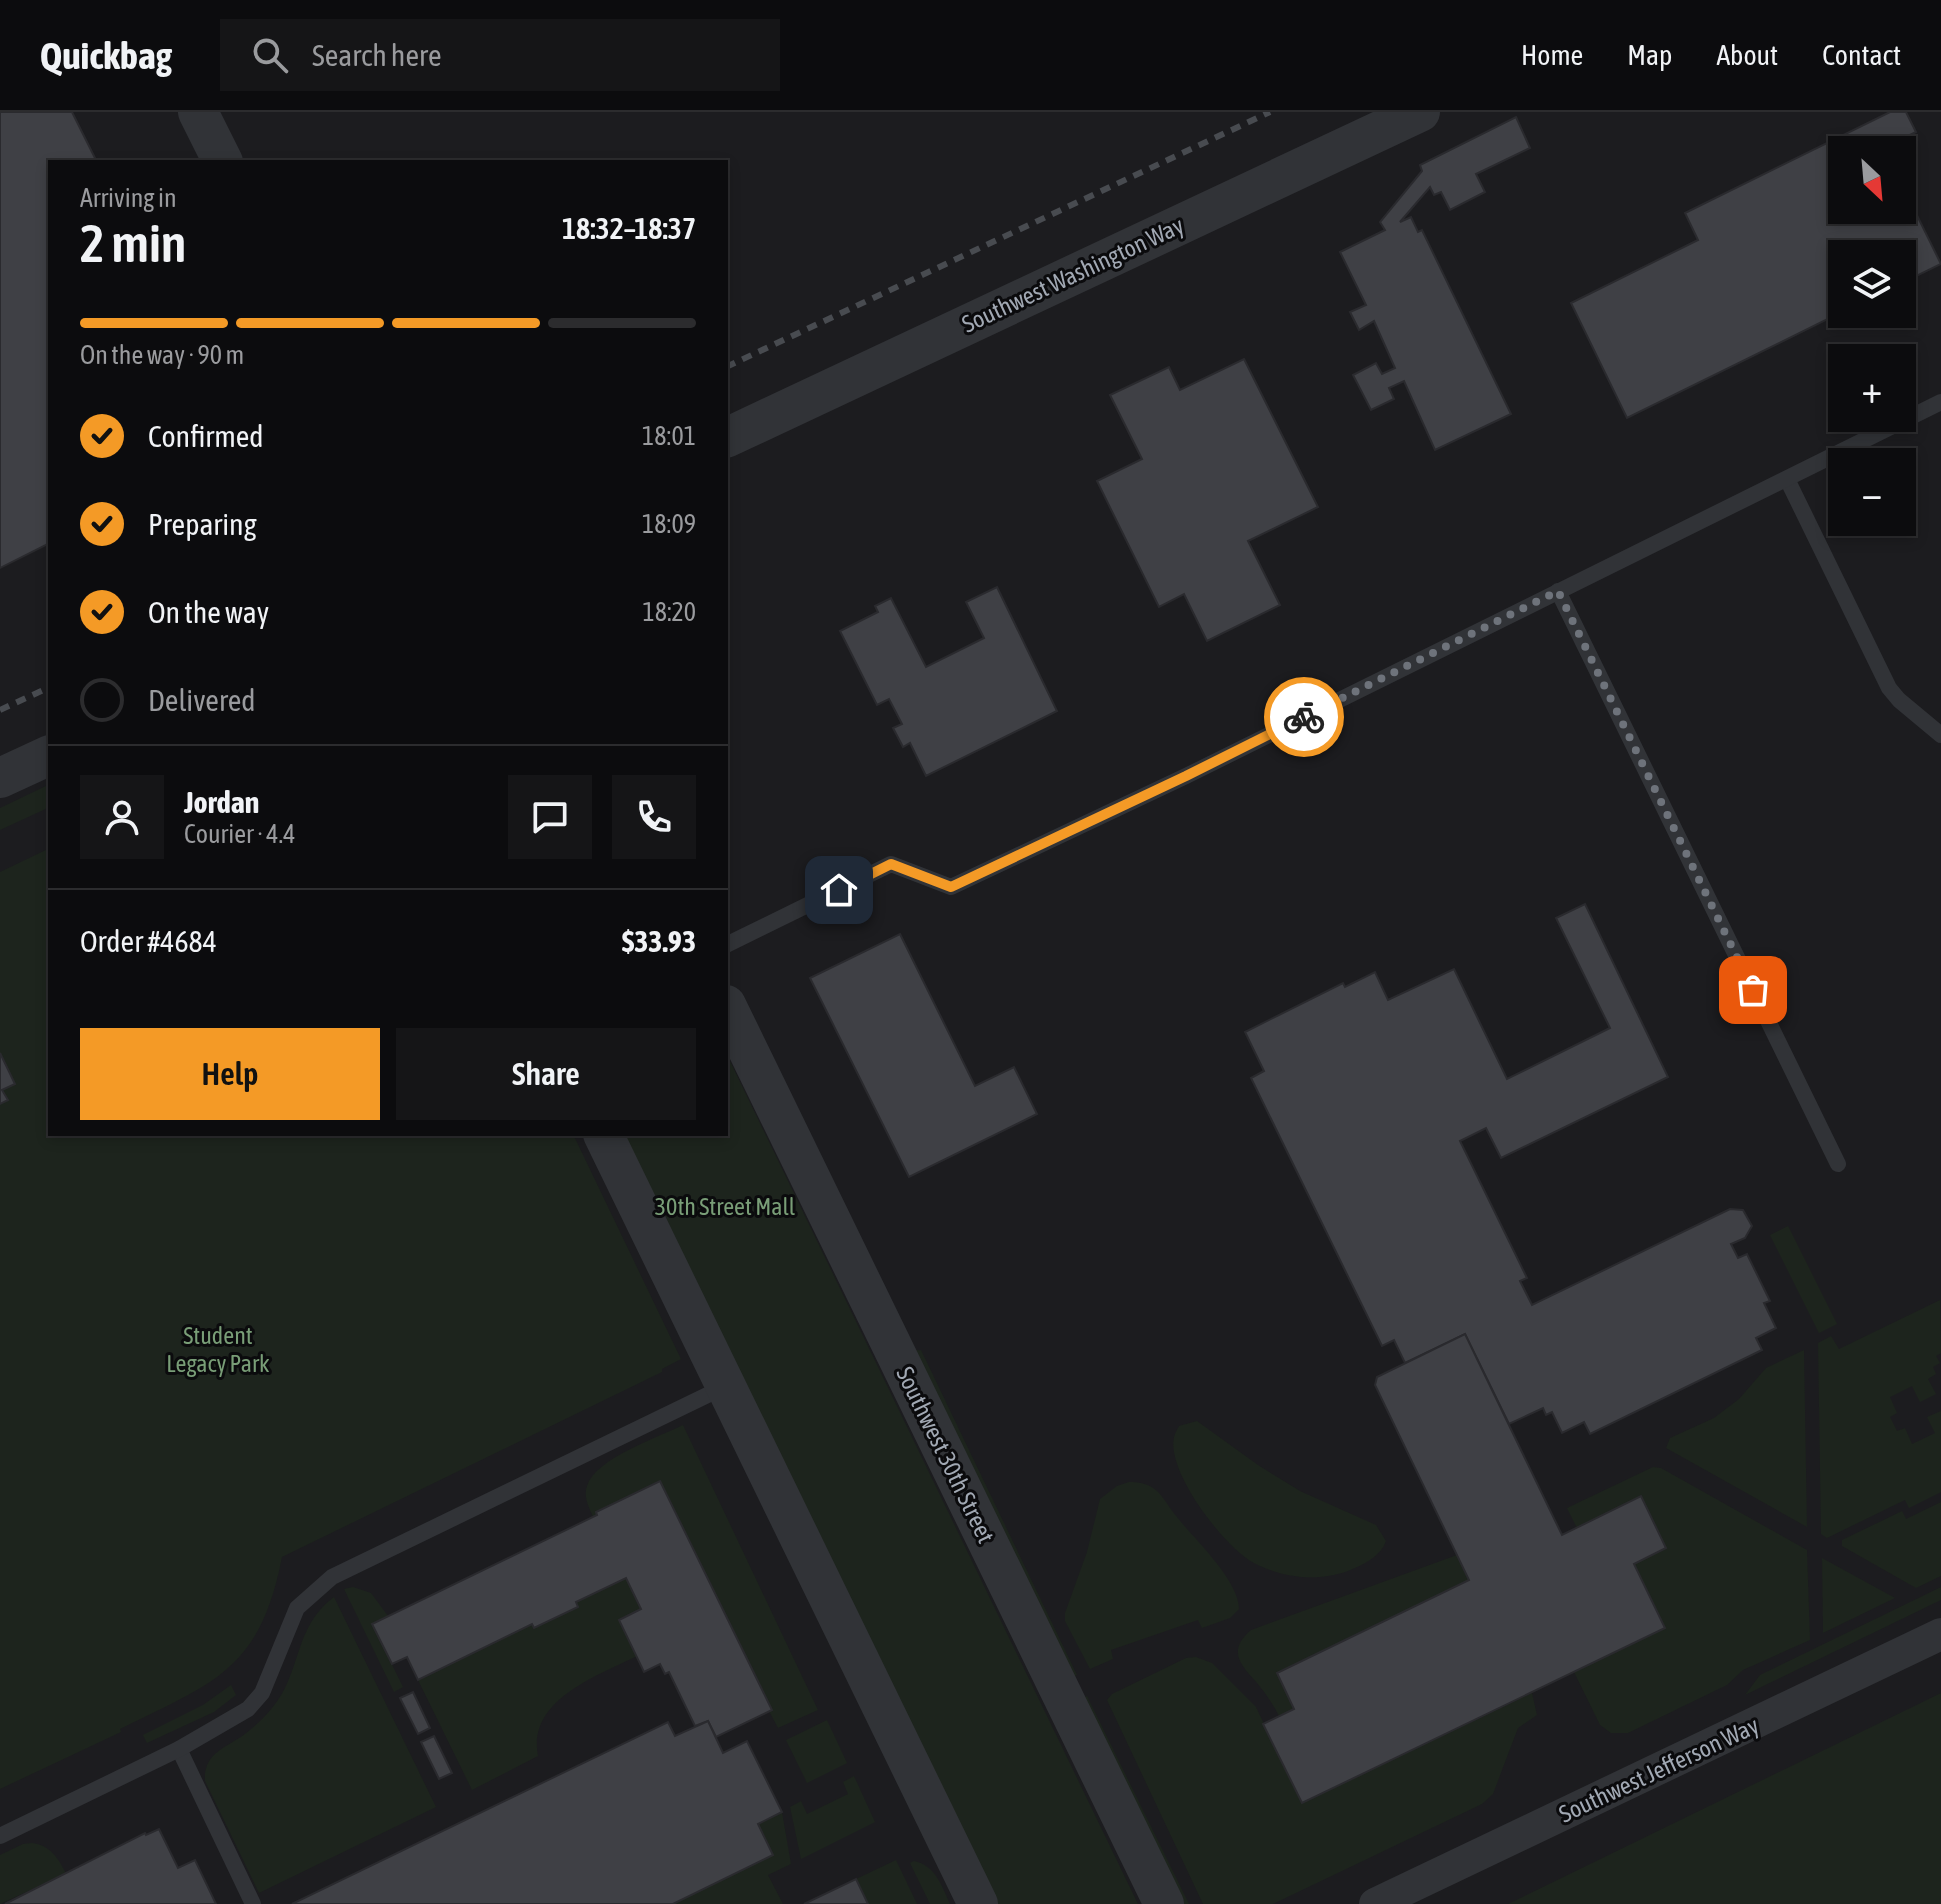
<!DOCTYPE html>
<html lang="en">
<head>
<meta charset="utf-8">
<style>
  :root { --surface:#0c0c0e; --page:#151517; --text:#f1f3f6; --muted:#9a9b9e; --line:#2c2c2e; --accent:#f49a26 }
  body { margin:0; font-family:"Asap Condensed",sans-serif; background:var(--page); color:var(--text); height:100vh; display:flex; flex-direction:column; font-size:30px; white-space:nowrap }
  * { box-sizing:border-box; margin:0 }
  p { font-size:26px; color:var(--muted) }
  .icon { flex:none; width:44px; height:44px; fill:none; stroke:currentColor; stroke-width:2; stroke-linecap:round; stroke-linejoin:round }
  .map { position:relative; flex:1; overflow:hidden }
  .side { position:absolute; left:48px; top:48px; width:680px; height:976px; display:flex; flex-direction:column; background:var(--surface); border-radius:0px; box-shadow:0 4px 12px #0003,0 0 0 2px var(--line) }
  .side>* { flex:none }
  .needle { width:52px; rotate:154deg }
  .tools { position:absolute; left:1828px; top:24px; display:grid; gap:16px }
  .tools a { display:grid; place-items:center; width:88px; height:88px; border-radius:0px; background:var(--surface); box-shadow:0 4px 12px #0003,0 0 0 2px var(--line); font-size:40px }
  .pin { position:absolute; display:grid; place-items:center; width:68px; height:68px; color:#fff; margin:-34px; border-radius:16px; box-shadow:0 4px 12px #0006 }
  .courier { position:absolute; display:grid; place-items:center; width:80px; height:80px; margin:-40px; border:6px solid #f49a26; border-radius:50%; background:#fff; color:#222; box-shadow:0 2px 10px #0007 }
  .headline em { font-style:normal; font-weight:600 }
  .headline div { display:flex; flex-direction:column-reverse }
  .headline { display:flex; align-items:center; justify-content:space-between; height:136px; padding:0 32px }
  h1 { font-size:52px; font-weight:600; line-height:60px }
  .bar { display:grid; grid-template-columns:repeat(4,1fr); gap:12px 8px; align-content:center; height:96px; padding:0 32px }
  .bar i { height:10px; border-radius:6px; background:var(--line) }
  .bar .on { background:var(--accent) }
  .bar p { grid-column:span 4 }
  .line { display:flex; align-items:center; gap:20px; padding:0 32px; border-top:2px solid var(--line) }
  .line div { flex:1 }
  .round { display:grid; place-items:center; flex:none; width:84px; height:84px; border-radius:0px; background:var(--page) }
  ol { padding:0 32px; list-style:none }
  li { display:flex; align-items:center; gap:24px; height:88px }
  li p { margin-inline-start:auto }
  li .icon { padding:8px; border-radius:50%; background:var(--accent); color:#111; stroke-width:4 }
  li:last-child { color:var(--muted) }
  li i { width:44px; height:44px; border:4px solid var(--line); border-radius:50% }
  .button { display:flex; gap:16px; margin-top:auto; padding:16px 32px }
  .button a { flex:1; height:92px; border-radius:0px; background:var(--accent); color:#111; font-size:32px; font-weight:600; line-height:92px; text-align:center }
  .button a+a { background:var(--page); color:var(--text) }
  header { display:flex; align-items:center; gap:48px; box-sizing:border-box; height:112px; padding:0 40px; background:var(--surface); border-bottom:2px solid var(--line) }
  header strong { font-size:38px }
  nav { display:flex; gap:44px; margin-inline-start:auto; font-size:28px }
  .search { width:560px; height:72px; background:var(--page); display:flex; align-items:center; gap:20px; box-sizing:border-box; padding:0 28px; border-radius:0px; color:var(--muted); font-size:30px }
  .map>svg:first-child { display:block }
  .built { fill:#1c1c1f; fill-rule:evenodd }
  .green { fill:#1d241d }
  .building { fill:#3f4045; stroke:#2a2a2e; stroke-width:2 }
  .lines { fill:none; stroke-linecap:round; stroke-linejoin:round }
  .service { stroke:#313337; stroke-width:16 }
  .minor { stroke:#313337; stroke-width:32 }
  .tertiary { stroke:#313337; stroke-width:40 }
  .rail { stroke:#484b50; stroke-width:6; stroke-dasharray:10 8; stroke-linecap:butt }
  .done { stroke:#6e737b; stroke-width:8; stroke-dasharray:0 14.4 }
  .route { stroke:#f49a26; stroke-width:10 }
  .labels { text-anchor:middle; stroke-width:6; stroke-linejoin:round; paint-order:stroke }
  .street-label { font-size:24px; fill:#a1a8b3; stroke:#0b0b0d }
  .park-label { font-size:24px; fill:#799e77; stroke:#0b0b0d }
</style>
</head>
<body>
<header>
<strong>Quickbag</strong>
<div class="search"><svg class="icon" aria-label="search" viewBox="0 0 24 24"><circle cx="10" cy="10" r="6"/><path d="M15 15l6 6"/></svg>Search here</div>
<nav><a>Home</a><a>Map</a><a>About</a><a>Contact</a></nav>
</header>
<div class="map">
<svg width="1941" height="1792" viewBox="0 0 1941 1792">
  <rect width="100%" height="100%" fill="#101012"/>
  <!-- built -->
  <path class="built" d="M0 0H1941V1792H0ZM1842 38H1902V98H1842ZM50 50H726V1022H50ZM1842 142H1902V202H1842ZM1842 246H1902V306H1842ZM1842 350H1902V410H1842Z"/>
  <!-- green -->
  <g class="green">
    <polygon points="50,672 50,695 0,718 0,696"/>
    <path d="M50 736V1022H573L681 1247 662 1257V1260L282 1445C260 1559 213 1571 120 1617L121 1620 0 1677V760Z"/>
    <polygon points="726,941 1138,1792 989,1792 615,1022 726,1022"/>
    <polygon points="1788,1114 1837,1212 1819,1221 1770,1123"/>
    <polygon points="1940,1188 1941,1241 1936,1244 1940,1251 1933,1255 1936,1262 1928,1267 1936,1282 1920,1290 1912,1274 1890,1285 1897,1301 1890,1305 1897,1319 1905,1316 1912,1332 1935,1321 1927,1305 1941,1299 1941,1380 1909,1396 1905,1388 1827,1426 1821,1422 1818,1231 1831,1224 1839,1237"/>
    <polygon points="921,1238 1077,1563 1066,1568 906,1239"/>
    <polygon points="1804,1238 1807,1415 1666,1336 1670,1326 1714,1306 1739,1287 1766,1256"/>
    <path d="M1197 1309 1258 1353 1300 1379 1376 1413 1386 1429C1381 1443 1368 1450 1355 1456 1323 1471 1285 1467 1254 1451 1225 1436 1166 1360 1174 1325 1175 1321 1177 1318 1179 1314Z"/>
    <path d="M683 1313 818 1598 778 1616 769 1599 772 1597 660 1369 596 1400 597 1403 593 1405C589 1395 583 1385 587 1374 596 1346 657 1326 683 1313Z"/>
    <polygon points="1653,1355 1661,1356 1807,1438 1810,1528 1743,1558 1727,1573 1628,1621 1611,1621 1600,1613 1574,1560 1665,1516 1634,1452 1666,1436 1641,1385 1577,1416 1567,1396"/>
    <path d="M1129 1370C1140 1370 1150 1372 1158 1380 1165 1387 1170 1397 1177 1405 1194 1427 1239 1468 1239 1497L1230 1506 1202 1516 1198 1508 1111 1538 1113 1547 1090 1557 1065 1509V1501L1087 1440 1100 1387 1117 1374Z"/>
    <polygon points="1941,1390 1941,1464 1916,1476 1842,1434 1842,1428 1902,1399 1906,1407"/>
    <path d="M1457 1443 1469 1468 1277 1561 1294 1597 1279 1604C1273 1592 1266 1582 1257 1571 1240 1552 1227 1539 1251 1518Z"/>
    <polygon points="1822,1446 1895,1486 1823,1521"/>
    <path d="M626 1466 641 1497 637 1544C597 1564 527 1588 538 1644L472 1678 418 1568 532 1512 535 1516 578 1495 576 1490Z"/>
    <polygon points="353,1475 371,1481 388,1504 372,1512 403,1575 394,1580 344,1477"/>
    <polygon points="1941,1475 1941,1488 1745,1583 1760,1563"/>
    <path d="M334 1485 436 1695 259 1781 205 1669C203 1641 226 1636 245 1622 255 1614 264 1606 272 1596 302 1561 293 1515 334 1485Z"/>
    <polygon points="1196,1545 1212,1551 1256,1595 1302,1691 1532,1581 1537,1603 1518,1616 1493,1682 1482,1692 1273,1792 1203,1792 1107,1588 1112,1582 1186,1546"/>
    <polygon points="231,1573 236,1583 214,1600 147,1631 143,1623 203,1593"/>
    <polygon points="1941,1581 1941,1792 1508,1792"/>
    <polygon points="1087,1584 1189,1792 1175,1792 1076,1590"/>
    <polygon points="827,1608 847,1651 807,1671 786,1628"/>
    <polygon points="854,1664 875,1710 801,1747 790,1695 801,1689 807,1702 848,1682 843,1670"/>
    <polygon points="782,1700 791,1752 768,1763 783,1792 673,1792 773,1743 758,1712"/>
    <path d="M32 1731C50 1733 59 1747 66 1762L0 1792V1743L23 1732Z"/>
    <polygon points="896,1748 917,1792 868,1792 856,1767"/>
    <path d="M914 1749C935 1753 942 1774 950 1792H930L910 1751Z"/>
  </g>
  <!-- building -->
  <g class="building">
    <polygon points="0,0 72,0 97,50 50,50 50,431 0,456"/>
    <polygon points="1890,0 1906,0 1916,20 1884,36 1885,38 1842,38 1842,98 1902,98 1902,73 1941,152 1902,171 1902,142 1842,142 1842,200 1627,306 1571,191 1698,128 1685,101"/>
    <polygon points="1516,5 1530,36 1476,62 1485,80 1450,98 1441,80 1434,83 1430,75 1400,110 1411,105 1418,120 1422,118 1511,302 1435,338 1404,269 1389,276 1394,287 1371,298 1353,263 1376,251 1382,262 1395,256 1374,209 1359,218 1350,200 1366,193 1340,140 1385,118 1380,110 1422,59 1420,53"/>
    <polygon points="1244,247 1318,395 1248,429 1280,493 1207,529 1184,482 1159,495 1097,369 1142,347 1110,283 1169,255 1180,278"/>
    <polygon points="997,475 1057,599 926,664 910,631 903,635 893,616 902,612 889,587 877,593 840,519 878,500 875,494 891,486 926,555 984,526 966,490"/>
    <polygon points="1585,792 1668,965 1501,1046 1486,1016 1460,1029 1527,1166 1520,1169 1532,1193 1730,1097 1743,1098 1752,1114 1745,1126 1731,1132 1738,1146 1747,1142 1770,1189 1764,1191 1776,1216 1756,1226 1762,1238 1590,1322 1584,1310 1562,1321 1552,1300 1546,1303 1543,1296 1509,1312 1465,1222 1405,1251 1394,1228 1382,1234 1251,966 1264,959 1245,920 1343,871 1345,875 1375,860 1388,888 1454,857 1507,967 1610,916 1556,806"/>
    <polygon points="900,822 975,974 1014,955 1037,1002 909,1065 810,866"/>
    <polygon points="0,941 15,972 2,978 8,988 0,992"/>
    <polygon points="1465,1222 1562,1423 1641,1384 1666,1436 1634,1452 1665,1516 1302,1691 1263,1612 1294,1597 1277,1561 1469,1468 1375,1273 1377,1265"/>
    <polygon points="660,1369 772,1598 716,1625 708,1609 695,1614 669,1560 665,1562 660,1552 644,1560 619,1508 641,1497 626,1466 576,1490 578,1495 534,1516 532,1512 418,1568 407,1545 392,1552 372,1512 597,1403 596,1400"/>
    <polygon points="413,1580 430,1616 418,1622 400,1586"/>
    <polygon points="708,1609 723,1641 747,1629 782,1700 758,1712 773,1743 673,1792 292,1792 668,1610 675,1624"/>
    <polygon points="434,1624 452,1661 439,1667 421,1630"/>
    <polygon points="159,1717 178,1756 195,1748 216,1792 5,1792 145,1721 146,1723"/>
    <polygon points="856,1767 868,1792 804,1792"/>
  </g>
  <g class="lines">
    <!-- service -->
    <g class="service">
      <polyline points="1787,367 1889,576 1899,588 1941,623"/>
      <polyline points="1558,479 1838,1052"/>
      <polyline points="726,833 891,752 951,775 1186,664 1941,290"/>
      <polyline points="179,1637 253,1792"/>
      <polyline points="0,1724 179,1637 248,1597 262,1581 297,1496 332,1465 726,1274"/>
    </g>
    <!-- minor -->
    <polyline class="minor" points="1375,1792 1941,1522"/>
    <!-- tertiary -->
    <g class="tertiary">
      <polyline points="198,0 223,50"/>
      <polyline points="726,326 1420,0"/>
      <polyline points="0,666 50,643"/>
      <polyline points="726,893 1164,1792"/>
      <polyline points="603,1022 978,1792"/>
    </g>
    <!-- rail -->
    <g class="rail">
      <polyline points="726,255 1270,0"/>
      <polyline points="0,598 50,575"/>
    </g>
  </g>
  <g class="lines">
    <!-- done -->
    <polyline class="done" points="1304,605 1558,479 1753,878"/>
    <!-- route -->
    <polyline class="route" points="839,778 891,752 951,775 1186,664 1304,605"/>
  </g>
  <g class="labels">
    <!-- street labels -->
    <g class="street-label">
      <text transform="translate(1073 163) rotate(-25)" y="8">Southwest Washington Way</text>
      <text transform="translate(945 1343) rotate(64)" y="8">Southwest 30th Street</text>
      <text transform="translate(1659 1658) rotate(-25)" y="8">Southwest Jefferson Way</text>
    </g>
    <!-- park labels -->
    <g class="park-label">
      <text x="725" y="1103">30th Street Mall</text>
      <text x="218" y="1232">Student<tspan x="218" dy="28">Legacy Park</tspan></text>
    </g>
  </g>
</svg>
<div class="tools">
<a><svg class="needle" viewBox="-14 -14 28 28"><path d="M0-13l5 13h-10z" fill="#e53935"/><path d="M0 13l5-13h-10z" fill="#9a9b9e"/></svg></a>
<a><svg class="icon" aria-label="layers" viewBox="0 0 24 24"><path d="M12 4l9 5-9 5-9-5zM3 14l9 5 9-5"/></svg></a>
<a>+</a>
<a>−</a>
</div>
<div class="pin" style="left:1753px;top:878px;background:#ea580c"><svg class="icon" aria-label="bag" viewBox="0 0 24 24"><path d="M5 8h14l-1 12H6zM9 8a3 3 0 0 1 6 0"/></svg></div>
<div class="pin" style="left:839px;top:778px;background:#1f2937"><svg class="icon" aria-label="home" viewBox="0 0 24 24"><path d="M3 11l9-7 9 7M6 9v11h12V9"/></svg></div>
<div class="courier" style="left:1304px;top:605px"><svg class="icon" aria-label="bike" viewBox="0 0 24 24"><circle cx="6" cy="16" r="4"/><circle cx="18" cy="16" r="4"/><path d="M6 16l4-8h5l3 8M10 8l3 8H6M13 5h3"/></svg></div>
<section class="side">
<div class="headline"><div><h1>2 min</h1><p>Arriving in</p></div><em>18:32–18:37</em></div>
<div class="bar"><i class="on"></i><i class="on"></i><i class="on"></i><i></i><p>On the way · 90 m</p></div>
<ol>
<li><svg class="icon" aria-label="check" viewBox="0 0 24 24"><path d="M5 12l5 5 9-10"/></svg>Confirmed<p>18:01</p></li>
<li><svg class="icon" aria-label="check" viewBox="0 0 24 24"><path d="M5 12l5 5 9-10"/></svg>Preparing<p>18:09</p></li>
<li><svg class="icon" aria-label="check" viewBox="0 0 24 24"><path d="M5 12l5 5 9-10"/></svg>On the way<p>18:20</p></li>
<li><i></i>Delivered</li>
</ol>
<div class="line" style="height:144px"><a class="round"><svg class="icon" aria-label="person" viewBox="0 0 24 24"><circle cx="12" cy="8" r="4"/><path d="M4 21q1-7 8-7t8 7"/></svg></a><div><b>Jordan</b><p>Courier · 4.4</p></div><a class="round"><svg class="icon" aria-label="chat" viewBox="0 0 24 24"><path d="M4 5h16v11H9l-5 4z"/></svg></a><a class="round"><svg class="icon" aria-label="phone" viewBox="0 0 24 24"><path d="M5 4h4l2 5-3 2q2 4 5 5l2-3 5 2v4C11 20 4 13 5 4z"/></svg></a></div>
<div class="line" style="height:104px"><div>Order #4684</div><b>$33.93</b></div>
<div class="button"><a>Help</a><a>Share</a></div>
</section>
</div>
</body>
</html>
